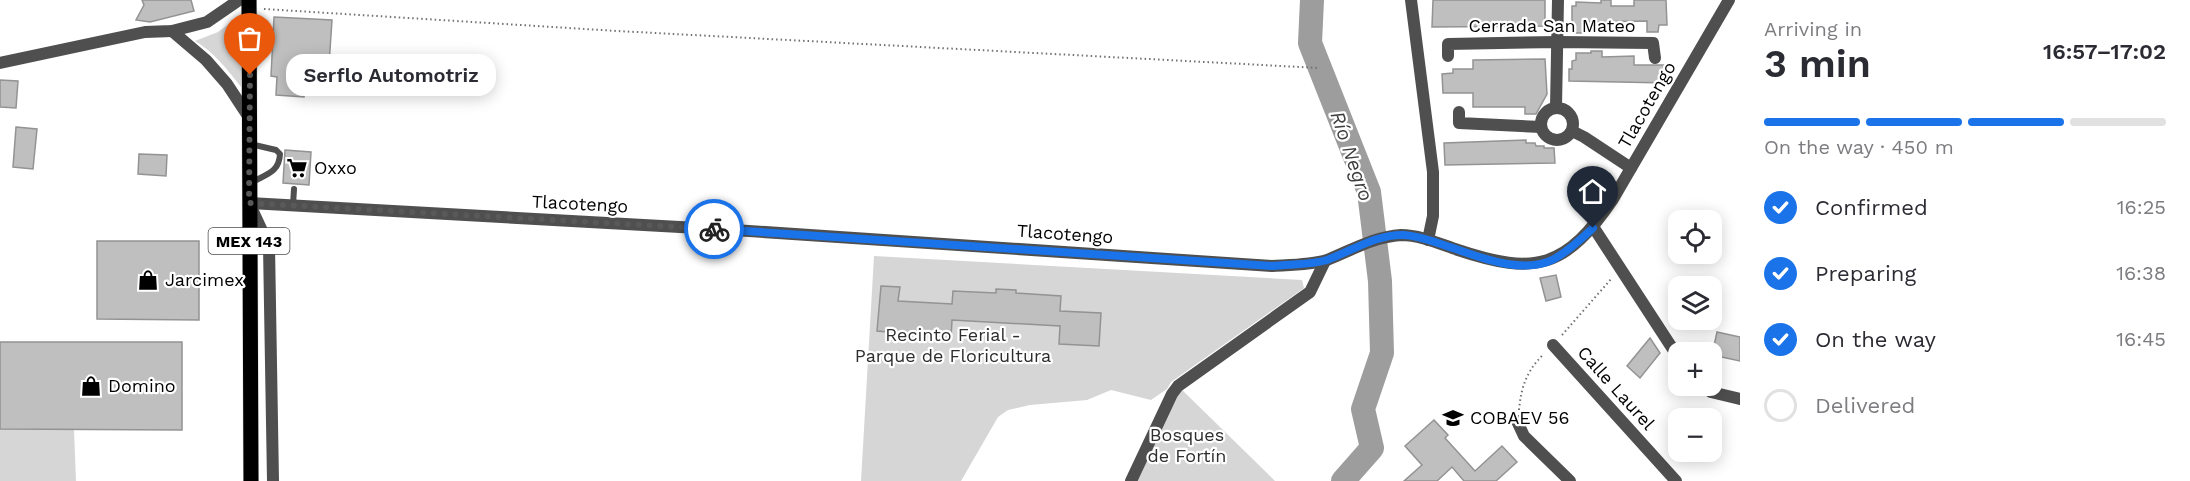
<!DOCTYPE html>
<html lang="en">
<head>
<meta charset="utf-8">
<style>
  :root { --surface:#fff; --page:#f2f2f3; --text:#2b2b33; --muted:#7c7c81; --line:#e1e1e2; --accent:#1a73e8 }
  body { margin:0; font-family:"Work Sans",sans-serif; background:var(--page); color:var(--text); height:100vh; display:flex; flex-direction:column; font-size:22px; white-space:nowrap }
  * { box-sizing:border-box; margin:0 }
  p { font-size:20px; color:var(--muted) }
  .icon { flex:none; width:33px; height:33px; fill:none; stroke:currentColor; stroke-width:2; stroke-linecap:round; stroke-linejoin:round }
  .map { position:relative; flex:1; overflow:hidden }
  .drawer { display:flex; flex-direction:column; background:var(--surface); width:450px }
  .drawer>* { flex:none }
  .fabs { position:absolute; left:1668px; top:210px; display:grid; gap:12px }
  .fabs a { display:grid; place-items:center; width:54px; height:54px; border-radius:12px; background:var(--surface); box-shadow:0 3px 15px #0003; font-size:30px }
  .pin { position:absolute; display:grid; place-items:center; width:51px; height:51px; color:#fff; margin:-62px -26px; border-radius:50% 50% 50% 0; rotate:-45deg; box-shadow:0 0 6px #0007 }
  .pin .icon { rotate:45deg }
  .courier { position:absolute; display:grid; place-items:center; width:60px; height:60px; margin:-30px; border:4px solid #1a73e8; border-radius:50%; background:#fff; color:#222; box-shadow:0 2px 8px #0007 }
  .bubble { position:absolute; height:42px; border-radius:18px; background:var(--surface); box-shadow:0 3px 15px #0003; font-size:20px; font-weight:600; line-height:42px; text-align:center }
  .head em { font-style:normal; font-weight:600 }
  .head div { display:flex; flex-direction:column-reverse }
  .head { display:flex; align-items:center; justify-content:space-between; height:102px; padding:0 24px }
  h1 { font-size:39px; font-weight:600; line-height:45px }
  .bar { display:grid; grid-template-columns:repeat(4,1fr); gap:9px 6px; align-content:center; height:72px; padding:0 24px }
  .bar i { height:8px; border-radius:4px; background:var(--line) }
  .bar .active { background:var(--accent) }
  .bar p { grid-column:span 4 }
  ol { padding:0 24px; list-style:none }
  li { display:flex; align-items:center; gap:18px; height:66px }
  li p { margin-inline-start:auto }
  li .icon { padding:6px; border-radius:50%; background:var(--accent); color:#fff; stroke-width:4 }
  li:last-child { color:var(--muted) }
  li i { width:33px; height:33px; border:3px solid var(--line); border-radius:50% }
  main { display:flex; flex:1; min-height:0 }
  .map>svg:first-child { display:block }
  .green { fill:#d6d6d6 }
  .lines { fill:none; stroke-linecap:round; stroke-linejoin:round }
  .river { stroke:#9d9d9d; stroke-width:24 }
  .building { fill:#bfbfbf; stroke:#939393; stroke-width:1.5 }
  .primary-casing { stroke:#dbdbdb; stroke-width:16 }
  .path { stroke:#717171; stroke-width:2; stroke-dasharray:1.5 3; stroke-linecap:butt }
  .service { stroke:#4f4f4f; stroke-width:6 }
  .minor { stroke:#4f4f4f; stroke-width:12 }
  .tertiary { stroke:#4f4f4f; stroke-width:12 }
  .primary { stroke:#000; stroke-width:15 }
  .done { stroke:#595959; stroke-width:6; stroke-dasharray:0 10.8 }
  .route { stroke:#1a73e8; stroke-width:8 }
  .labels { text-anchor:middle; stroke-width:4.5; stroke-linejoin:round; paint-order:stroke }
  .shield { fill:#fff; stroke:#4c4c4c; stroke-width:1.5 }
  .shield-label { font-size:16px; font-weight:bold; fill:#000 }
  .street-label { font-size:18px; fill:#000; stroke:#fff }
  .poi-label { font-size:18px; fill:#000; stroke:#fff; text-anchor:start }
  .park-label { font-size:18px; fill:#2d2d2d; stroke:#fff }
  .water-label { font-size:20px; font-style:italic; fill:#3e3e3e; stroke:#fff }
</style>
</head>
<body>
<main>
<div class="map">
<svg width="1740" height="481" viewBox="0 0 1740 481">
  <rect width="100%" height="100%" fill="#fff"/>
  <!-- green -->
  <g class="green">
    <path d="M243 13 241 87C227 69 214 52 195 41L218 32Z"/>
    <polygon points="874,256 1302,280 1304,288 1171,382 1167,389 1151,400 1111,390 1087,400 1030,405 1008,410 998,417 961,481 861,481"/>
    <polygon points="1178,386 1267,473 1275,481 1131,481"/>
    <polygon points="0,429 74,430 76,481 0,481"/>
  </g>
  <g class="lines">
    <!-- river -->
    <polyline class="river" points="1312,0 1310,43 1369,192 1380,281 1382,353 1363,409 1372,448 1343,481"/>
  </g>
  <!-- building -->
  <g class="building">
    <polygon points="142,0 191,0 194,11 150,22 136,20 144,5"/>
    <polygon points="1433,0 1545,0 1545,26 1432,27"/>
    <polygon points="1601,0 1611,0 1611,6 1634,6 1634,0 1666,0 1667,25 1659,25 1658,32 1647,32 1647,21 1586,22 1585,33 1572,33 1572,6 1576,6 1576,2 1601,3"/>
    <polygon points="274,17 332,20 329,65 307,63 304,97 276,95 277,77 271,76"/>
    <polygon points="1591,51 1602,51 1602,57 1634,56 1634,65 1666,65 1667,83 1569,81 1569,69 1572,69 1572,61 1576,60 1576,53 1591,53"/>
    <polygon points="1545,59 1547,94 1536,114 1525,114 1525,107 1473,107 1473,93 1443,93 1442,74 1453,73 1453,69 1473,69 1473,60"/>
    <polygon points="0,80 18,81 16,108 0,107"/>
    <polygon points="16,127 37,129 33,169 13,167"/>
    <polygon points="1526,140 1526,143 1535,143 1536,146 1544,146 1544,148 1554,148 1555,163 1445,165 1444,143"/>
    <polygon points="285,150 311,152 309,185 283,183"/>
    <polygon points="139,154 167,155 166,176 138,174"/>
    <polygon points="97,241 199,241 199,320 97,319"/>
    <polygon points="1556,275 1561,297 1546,301 1540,278"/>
    <polygon points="881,286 900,287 898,301 952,304 953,291 996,293 996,289 1016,290 1016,293 1061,296 1060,311 1101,313 1099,346 1059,344 1060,326 952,320 951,338 877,331"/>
    <polygon points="1717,332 1740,337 1740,361 1712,355"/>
    <polygon points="1650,338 1660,353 1640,378 1627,366"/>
    <polygon points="0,342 182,342 182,430 0,429"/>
    <polygon points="1434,420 1448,435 1445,438 1475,471 1502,446 1517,462 1496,481 1464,481 1452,467 1437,481 1404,481 1422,465 1405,446"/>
  </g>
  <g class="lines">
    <!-- primary casing -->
    <g class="primary-casing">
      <polyline id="primary" points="249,0 251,481"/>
    </g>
    <!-- path -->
    <g class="path">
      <polyline points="264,9 617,31 1319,68"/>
      <polyline points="1562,335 1612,278"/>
      <path d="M1519 410C1521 387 1527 370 1544 354"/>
    </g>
    <!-- service -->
    <g class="service">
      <path d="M250 144 276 150 280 154C279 173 266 174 251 183"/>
      <polyline points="293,205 294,189"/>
    </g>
    <!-- minor -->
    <g class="minor">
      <polyline points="1411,0 1433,172 1433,216 1428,240"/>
      <polyline points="172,31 206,60 227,84 250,119"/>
      <polyline points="1448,56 1448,44 1558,42 1653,43 1655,58"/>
      <polyline points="0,63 145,32 172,31 207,22 239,0"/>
      <polyline points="1556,107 1558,0"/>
      <circle cx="1557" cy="124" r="16"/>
      <polyline points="1459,112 1459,123 1541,127"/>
      <polyline points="1572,131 1584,137 1631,168"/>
      <polyline points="251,207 269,246 273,481"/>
      <polyline points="1594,228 1678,357"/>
      <polyline points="1553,345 1676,481"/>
      <polyline points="1703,386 1711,392 1740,399"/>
      <polyline points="1517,421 1524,436 1570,481"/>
      <polyline points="1131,481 1172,394 1178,386 1310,292 1325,261"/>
    </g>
    <!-- tertiary -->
    <path class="tertiary" d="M249 203 734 230 1272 266C1289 265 1311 265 1327 260 1352 250 1373 237 1401 235 1420 235 1440 244 1458 250 1536 276 1566 268 1613 199L1729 0"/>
    <!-- primary -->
    <use href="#primary" class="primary"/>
  </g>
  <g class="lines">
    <!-- done -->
    <polyline class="done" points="250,75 249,203 714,229"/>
    <!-- route -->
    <path class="route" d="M714 229 1272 266C1289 264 1311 265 1327 260 1352 251 1376 234 1404 235 1421 236 1437 243 1453 248 1482 258 1524 275 1554 259 1569 251 1581 239 1593 228"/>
  </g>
  <!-- icons -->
  <defs>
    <g id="supermarket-bare" transform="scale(1.62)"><path d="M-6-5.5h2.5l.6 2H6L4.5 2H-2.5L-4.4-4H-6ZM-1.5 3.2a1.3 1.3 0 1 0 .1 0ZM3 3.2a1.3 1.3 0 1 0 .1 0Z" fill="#000" stroke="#fff" stroke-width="2.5" paint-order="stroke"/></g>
    <g id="shop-bare" transform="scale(1.62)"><path d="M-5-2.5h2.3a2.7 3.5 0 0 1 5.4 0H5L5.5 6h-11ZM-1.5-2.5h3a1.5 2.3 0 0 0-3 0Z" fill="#000" stroke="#fff" stroke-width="2.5" paint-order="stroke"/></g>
    <g id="school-bare" transform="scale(1.62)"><path d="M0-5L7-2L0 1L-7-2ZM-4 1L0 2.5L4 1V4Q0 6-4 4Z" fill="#000" stroke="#fff" stroke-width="2.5" paint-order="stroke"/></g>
  </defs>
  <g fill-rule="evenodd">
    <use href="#supermarket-bare" x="297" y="168"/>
    <use href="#shop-bare" x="148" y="280"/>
    <use href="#shop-bare" x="91" y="386"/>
    <use href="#school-bare" x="1453" y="418"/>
  </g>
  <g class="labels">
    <!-- shield labels -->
    <rect class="shield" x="208.5" y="228" width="81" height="26" rx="4.5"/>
    <g class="shield-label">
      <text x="249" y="247">MEX 143</text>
    </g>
    <!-- street labels -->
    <g class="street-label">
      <text x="1552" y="32">Cerrada San Mateo</text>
      <text transform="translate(1647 105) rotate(-60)" y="6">Tlacotengo</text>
      <text transform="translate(580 204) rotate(3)" y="6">Tlacotengo</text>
      <text transform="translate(1065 234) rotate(4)" y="6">Tlacotengo</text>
      <text transform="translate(1616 388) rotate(48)" y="6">Calle Laurel</text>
    </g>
    <!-- poi labels -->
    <g class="poi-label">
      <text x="314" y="174">Oxxo</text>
      <text x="165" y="286">Jarcimex</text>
      <text x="108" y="392">Domino</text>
      <text x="1470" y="424">COBAEV 56</text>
    </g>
    <!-- park labels -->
    <g class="park-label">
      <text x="953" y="341">Recinto Ferial -<tspan x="953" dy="21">Parque de Floricultura</tspan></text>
      <text x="1187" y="441">Bosques<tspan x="1187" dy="21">de Fortín</tspan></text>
    </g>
    <!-- water labels -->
    <g class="water-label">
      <text transform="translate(1352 156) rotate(71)" y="7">Río Negro</text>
    </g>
  </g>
</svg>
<div class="fabs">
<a><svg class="icon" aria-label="locate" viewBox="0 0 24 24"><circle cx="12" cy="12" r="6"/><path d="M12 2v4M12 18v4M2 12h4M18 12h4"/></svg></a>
<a><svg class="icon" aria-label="layers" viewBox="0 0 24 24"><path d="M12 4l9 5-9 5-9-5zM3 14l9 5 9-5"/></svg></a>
<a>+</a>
<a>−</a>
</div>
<div class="pin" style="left:250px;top:75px;background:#ea580c"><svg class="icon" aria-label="bag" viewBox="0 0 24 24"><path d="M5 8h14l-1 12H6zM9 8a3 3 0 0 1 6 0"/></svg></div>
<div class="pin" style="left:1593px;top:228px;background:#1f2937"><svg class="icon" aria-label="home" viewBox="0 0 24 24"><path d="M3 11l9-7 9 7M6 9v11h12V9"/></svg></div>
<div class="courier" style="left:714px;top:229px"><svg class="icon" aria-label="bike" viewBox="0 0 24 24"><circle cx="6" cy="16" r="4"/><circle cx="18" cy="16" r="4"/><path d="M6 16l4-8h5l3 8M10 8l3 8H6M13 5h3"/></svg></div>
<div class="bubble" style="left:286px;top:54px;width:210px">Serflo Automotriz</div>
</div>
<section class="drawer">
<div class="head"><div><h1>3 min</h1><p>Arriving in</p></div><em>16:57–17:02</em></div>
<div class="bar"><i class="active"></i><i class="active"></i><i class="active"></i><i></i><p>On the way · 450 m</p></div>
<ol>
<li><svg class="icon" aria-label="check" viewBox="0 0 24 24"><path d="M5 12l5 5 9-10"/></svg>Confirmed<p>16:25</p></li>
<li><svg class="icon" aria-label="check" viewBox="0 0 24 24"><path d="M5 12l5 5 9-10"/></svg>Preparing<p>16:38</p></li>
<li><svg class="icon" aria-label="check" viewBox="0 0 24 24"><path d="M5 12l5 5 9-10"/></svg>On the way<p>16:45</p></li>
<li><i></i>Delivered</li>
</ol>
</section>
</main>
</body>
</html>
